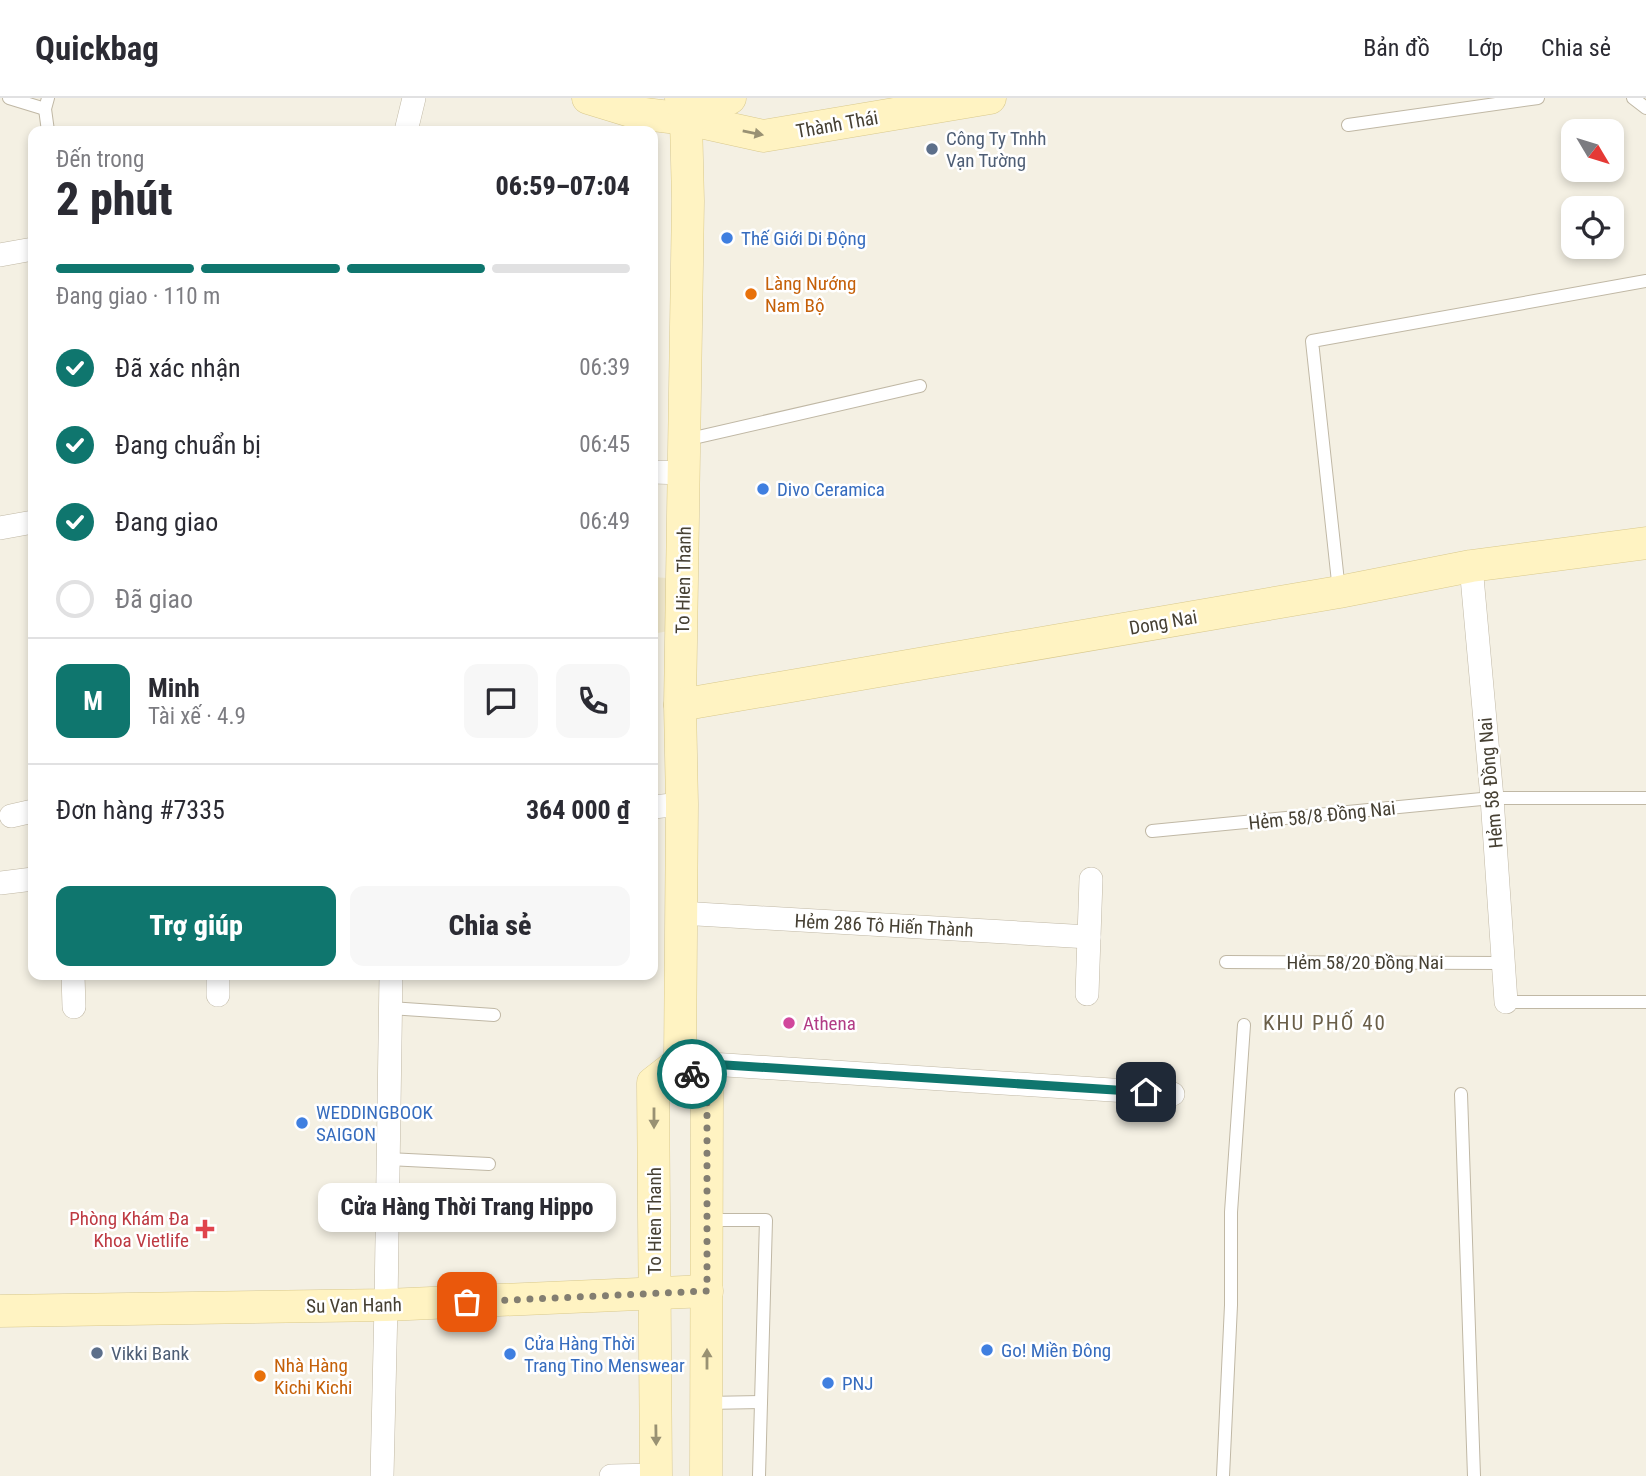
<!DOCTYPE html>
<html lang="vi">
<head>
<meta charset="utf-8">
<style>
  :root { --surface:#fff; --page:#f7f7f7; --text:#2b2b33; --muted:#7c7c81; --line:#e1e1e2; --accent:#0f766e }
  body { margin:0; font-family:"Roboto Condensed",sans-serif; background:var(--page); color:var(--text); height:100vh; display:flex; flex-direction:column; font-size:26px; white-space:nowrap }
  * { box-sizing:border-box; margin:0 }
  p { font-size:23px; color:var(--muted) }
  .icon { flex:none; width:38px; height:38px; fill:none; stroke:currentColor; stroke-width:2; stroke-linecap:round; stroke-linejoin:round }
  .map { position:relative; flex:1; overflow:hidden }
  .panel { position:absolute; left:28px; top:28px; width:630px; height:854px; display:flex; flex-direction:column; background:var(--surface); border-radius:14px; box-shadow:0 4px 10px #0003 }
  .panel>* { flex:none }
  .needle { width:46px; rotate:128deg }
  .fabs { position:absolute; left:1561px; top:21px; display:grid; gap:14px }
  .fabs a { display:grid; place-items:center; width:63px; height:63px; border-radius:14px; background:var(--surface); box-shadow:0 4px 10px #0003; font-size:35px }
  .pin { position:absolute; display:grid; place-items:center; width:60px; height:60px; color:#fff; margin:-30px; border-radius:14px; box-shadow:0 4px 10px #0006 }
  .courier { position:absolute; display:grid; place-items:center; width:70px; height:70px; margin:-35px; border:5px solid #0f766e; border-radius:50%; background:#fff; color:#222; box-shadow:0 2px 9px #0007 }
  .bubble { position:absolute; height:49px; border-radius:14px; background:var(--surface); box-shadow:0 4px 10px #0003; font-size:23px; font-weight:800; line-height:49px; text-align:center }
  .headline em { font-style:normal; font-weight:800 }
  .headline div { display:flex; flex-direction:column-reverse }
  .headline { display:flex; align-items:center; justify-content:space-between; height:119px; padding:0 28px }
  h1 { font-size:46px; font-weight:800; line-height:52px }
  .bar { display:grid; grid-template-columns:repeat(4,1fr); gap:10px 7px; align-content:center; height:84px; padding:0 28px }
  .bar i { height:9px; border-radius:5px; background:var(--line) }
  .bar .selected { background:var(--accent) }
  .bar p { grid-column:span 4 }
  .line { display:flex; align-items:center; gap:18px; padding:0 28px; border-top:2px solid var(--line) }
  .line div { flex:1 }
  .round { display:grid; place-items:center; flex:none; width:74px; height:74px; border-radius:14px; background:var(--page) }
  ol { padding:0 28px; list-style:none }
  li { display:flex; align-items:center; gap:21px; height:77px }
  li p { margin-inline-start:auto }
  li .icon { padding:7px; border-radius:50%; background:var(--accent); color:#fff; stroke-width:4 }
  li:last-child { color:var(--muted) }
  li i { width:38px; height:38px; border:4px solid var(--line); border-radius:50% }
  .action { display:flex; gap:14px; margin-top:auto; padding:14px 28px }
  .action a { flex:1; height:80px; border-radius:14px; background:var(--accent); color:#fff; font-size:28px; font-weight:800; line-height:80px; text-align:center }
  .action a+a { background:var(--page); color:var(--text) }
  header { display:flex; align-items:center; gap:42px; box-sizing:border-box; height:98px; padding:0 35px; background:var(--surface); border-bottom:2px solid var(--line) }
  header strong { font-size:33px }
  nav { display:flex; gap:38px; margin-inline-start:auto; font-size:24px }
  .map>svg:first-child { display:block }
  .education { fill:#efe7cb }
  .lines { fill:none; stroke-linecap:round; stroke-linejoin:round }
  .lane-casing { stroke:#c0b8a5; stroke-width:14 }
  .street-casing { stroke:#c0b8a5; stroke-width:24 }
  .secondary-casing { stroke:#d9c98d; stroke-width:33 }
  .lane { stroke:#fff; stroke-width:12 }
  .street { stroke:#fff; stroke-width:23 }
  .secondary { stroke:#fff3c2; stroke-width:32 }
  .oneway { fill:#999173 }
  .done { stroke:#837e71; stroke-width:7; stroke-dasharray:0 12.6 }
  .route { stroke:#0f766e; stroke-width:9 }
  .service-dot { fill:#5c6f8a; stroke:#fff; stroke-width:2.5 }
  .shop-dot { fill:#3f7fe0; stroke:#fff; stroke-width:2.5 }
  .food-dot { fill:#e8710a; stroke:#fff; stroke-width:2.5 }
  .hotel-dot { fill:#d1479c; stroke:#fff; stroke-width:2.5 }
  .health-dot { fill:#e0444e; stroke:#fff; stroke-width:2.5 }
  .labels { text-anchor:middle; stroke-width:5; stroke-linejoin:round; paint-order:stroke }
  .street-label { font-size:19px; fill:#464033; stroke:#fff }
  .service-label { font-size:19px; fill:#4e5e75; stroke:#fff; text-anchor:start }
  .shop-label { font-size:19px; fill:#366cbe; stroke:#fff; text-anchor:start }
  .food-label { font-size:19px; fill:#c56008; stroke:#fff; text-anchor:start }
  .hotel-label { font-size:19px; fill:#b23c85; stroke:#fff; text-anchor:start }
  .health-label { font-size:19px; fill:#be3a42; stroke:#fff; text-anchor:end }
  .neighbourhood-label { font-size:21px; letter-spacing:2px; fill:#6a5f49; stroke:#fff }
</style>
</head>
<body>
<header>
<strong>Quickbag</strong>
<nav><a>Bản đồ</a><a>Lớp</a><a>Chia sẻ</a></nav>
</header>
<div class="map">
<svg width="1646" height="1378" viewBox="0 0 1646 1378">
  <rect width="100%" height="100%" fill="#f4f0e3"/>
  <!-- education -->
  <polygon class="education" points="653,479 667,480 668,533 653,536"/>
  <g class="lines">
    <!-- lane casing -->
    <g class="lane-casing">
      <g id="lane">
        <polyline points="9,0 45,11"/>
        <polyline points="48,0 45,11 48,33"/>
        <polyline points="1633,0 1646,10"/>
        <polyline points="1348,27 1538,0"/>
        <polyline points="685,342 920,288"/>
        <polyline points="1339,493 1312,243 1646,183"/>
        <polyline points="1152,733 1492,700 1646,700"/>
        <polyline points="1226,864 1503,865"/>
        <polyline points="1506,904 1646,904"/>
        <polyline points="390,910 494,917"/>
        <polyline points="1461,996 1474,1378"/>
        <polyline points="388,1061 489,1066"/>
        <polyline points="707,1122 766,1122 759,1378"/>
        <polyline points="706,1305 761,1304"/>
        <polyline points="1223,1378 1231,1207 1231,1114 1244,927"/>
      </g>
    </g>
    <!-- street casing -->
    <g class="street-casing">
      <g id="street">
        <polyline points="406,33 414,0"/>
        <polyline points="0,157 33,151"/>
        <polyline points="653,374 684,375"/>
        <polyline points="0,430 33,424"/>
        <polyline points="1471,468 1492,700 1506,904"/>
        <polyline points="653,709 682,706"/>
        <polyline points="11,718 33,713"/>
        <polyline points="0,785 33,781"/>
        <polyline points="680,815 1089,839"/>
        <polyline points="73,877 74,909"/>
        <polyline points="218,877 218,897"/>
        <polyline points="1087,896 1091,781"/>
        <polyline points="680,964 1173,996"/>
        <polyline points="382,1378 386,1207 391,877"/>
        <polyline points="611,1378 656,1377"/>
      </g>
    </g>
    <!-- secondary casing -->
    <g class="secondary-casing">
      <g id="secondary">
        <polyline points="588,0 637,15 686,21 763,38 990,0"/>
        <polyline points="681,0 686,21 688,103 680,607 682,706 680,964 707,992 706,1378"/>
        <polyline points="686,21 730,0"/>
        <polyline points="680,607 1339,494 1471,468 1646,445"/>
        <polyline points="0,1213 386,1207 707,1193"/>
        <polyline points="656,1378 653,985 680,964"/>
      </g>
    </g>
    <!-- lane -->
    <use href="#lane" class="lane"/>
    <!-- street -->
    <use href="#street" class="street"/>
    <!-- secondary -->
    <use href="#secondary" class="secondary"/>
  </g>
  <!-- one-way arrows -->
  <defs><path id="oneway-solid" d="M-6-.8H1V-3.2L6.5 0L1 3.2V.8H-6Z" transform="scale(1.75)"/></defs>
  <g class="oneway">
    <use href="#oneway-solid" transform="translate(753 35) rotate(11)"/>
    <use href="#oneway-solid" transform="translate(654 1020) rotate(90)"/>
    <use href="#oneway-solid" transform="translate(707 1261) rotate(-90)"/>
    <use href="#oneway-solid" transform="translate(656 1337) rotate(89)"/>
  </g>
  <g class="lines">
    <!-- done -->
    <polyline class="done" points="467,1204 707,1193 707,992 692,976"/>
    <!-- route -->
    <polyline class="route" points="692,976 680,964 1146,994"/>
  </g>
  <!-- markers -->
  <g class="service-dot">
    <circle cx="932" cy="51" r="7"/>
    <circle cx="97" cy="1255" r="7"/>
  </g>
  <g class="shop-dot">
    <circle cx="727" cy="140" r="7"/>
    <circle cx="763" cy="391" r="7"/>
    <circle cx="302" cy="1025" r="7"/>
    <circle cx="987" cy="1252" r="7"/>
    <circle cx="510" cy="1256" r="7"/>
    <circle cx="828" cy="1285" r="7"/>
  </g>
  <g class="food-dot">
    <circle cx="751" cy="196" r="7"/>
    <circle cx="260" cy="1278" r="7"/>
  </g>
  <circle class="hotel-dot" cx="789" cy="925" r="7"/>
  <path class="health-dot" d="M201.5 1120.5h7v7h7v7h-7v7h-7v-7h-7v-7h7z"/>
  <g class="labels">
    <!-- street labels -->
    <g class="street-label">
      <text transform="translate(837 26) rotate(-10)" y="7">Thành Thái</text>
      <text transform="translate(683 482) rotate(-89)" y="7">To Hien Thanh</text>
      <text transform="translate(1163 524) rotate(-10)" y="7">Dong Nai</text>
      <text transform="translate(1490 685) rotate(-95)" y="7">Hẻm 58 Đồng Nai</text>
      <text transform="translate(1322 717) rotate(-6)" y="7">Hẻm 58/8 Đồng Nai</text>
      <text transform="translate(884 827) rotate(3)" y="7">Hẻm 286 Tô Hiến Thành</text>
      <text x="1365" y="871">Hẻm 58/20 Đồng Nai</text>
      <text transform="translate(654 1123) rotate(-90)" y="7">To Hien Thanh</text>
      <text transform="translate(354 1207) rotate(-1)" y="7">Su Van Hanh</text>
    </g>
    <!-- service labels -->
    <g class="service-label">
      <text x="946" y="47">Công Ty Tnhh<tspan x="946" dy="22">Vạn Tường</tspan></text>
      <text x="111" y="1262">Vikki Bank</text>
    </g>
    <!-- shop labels -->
    <g class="shop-label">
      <text x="741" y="147">Thế Giới Di Động</text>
      <text x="777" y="398">Divo Ceramica</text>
      <text x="316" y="1021">WEDDINGBOOK<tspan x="316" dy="22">SAIGON</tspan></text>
      <text x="524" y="1252">Cửa Hàng Thời<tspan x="524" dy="22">Trang Tino Menswear</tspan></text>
      <text x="1001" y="1259">Go! Miền Đông</text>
      <text x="842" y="1292">PNJ</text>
    </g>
    <!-- food labels -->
    <g class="food-label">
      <text x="765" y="192">Làng Nướng<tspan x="765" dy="22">Nam Bộ</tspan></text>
      <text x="274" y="1274">Nhà Hàng<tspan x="274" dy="22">Kichi Kichi</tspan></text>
    </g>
    <!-- hotel labels -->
    <g class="hotel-label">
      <text x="803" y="932">Athena</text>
    </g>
    <!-- health labels -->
    <g class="health-label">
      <text x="189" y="1127">Phòng Khám Đa<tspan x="189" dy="22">Khoa Vietlife</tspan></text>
    </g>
    <!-- neighbourhood labels -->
    <g class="neighbourhood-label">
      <text x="1325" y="932">KHU PHỐ 40</text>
    </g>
  </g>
</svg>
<div class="fabs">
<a><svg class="needle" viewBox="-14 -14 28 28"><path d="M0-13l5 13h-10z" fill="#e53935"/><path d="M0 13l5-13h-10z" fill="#7c7c81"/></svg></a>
<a><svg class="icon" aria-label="locate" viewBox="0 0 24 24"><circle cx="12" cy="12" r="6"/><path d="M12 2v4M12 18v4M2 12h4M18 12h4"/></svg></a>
</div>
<div class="pin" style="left:467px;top:1204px;background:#ea580c"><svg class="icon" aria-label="bag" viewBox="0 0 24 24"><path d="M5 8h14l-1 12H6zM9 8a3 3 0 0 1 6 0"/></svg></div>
<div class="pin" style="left:1146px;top:994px;background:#1f2937"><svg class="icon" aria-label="home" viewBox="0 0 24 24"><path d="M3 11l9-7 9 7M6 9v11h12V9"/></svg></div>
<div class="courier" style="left:692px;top:976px"><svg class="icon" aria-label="bike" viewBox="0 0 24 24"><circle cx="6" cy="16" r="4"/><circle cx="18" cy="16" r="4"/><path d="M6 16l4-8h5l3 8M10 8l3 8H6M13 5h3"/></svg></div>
<div class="bubble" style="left:318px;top:1085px;width:298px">Cửa Hàng Thời Trang Hippo</div>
<section class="panel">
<div class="headline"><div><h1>2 phút</h1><p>Đến trong</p></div><em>06:59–07:04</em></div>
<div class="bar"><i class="selected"></i><i class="selected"></i><i class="selected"></i><i></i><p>Đang giao · 110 m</p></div>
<ol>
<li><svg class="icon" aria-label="check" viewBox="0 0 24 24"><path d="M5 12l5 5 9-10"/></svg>Đã xác nhận<p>06:39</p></li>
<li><svg class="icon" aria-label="check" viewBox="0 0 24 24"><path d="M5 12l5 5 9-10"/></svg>Đang chuẩn bị<p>06:45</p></li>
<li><svg class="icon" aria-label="check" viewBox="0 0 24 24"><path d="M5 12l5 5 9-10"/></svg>Đang giao<p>06:49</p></li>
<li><i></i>Đã giao</li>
</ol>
<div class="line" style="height:126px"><b class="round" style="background:var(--accent);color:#fff">M</b><div><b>Minh</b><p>Tài xế · 4.9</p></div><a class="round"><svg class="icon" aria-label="chat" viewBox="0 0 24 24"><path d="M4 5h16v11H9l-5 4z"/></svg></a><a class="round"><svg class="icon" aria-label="phone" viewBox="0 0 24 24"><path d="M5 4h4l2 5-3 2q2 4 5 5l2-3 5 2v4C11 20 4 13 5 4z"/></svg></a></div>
<div class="line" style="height:91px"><div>Đơn hàng #7335</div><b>364 000 ₫</b></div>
<div class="action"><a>Trợ giúp</a><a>Chia sẻ</a></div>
</section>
</div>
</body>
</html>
